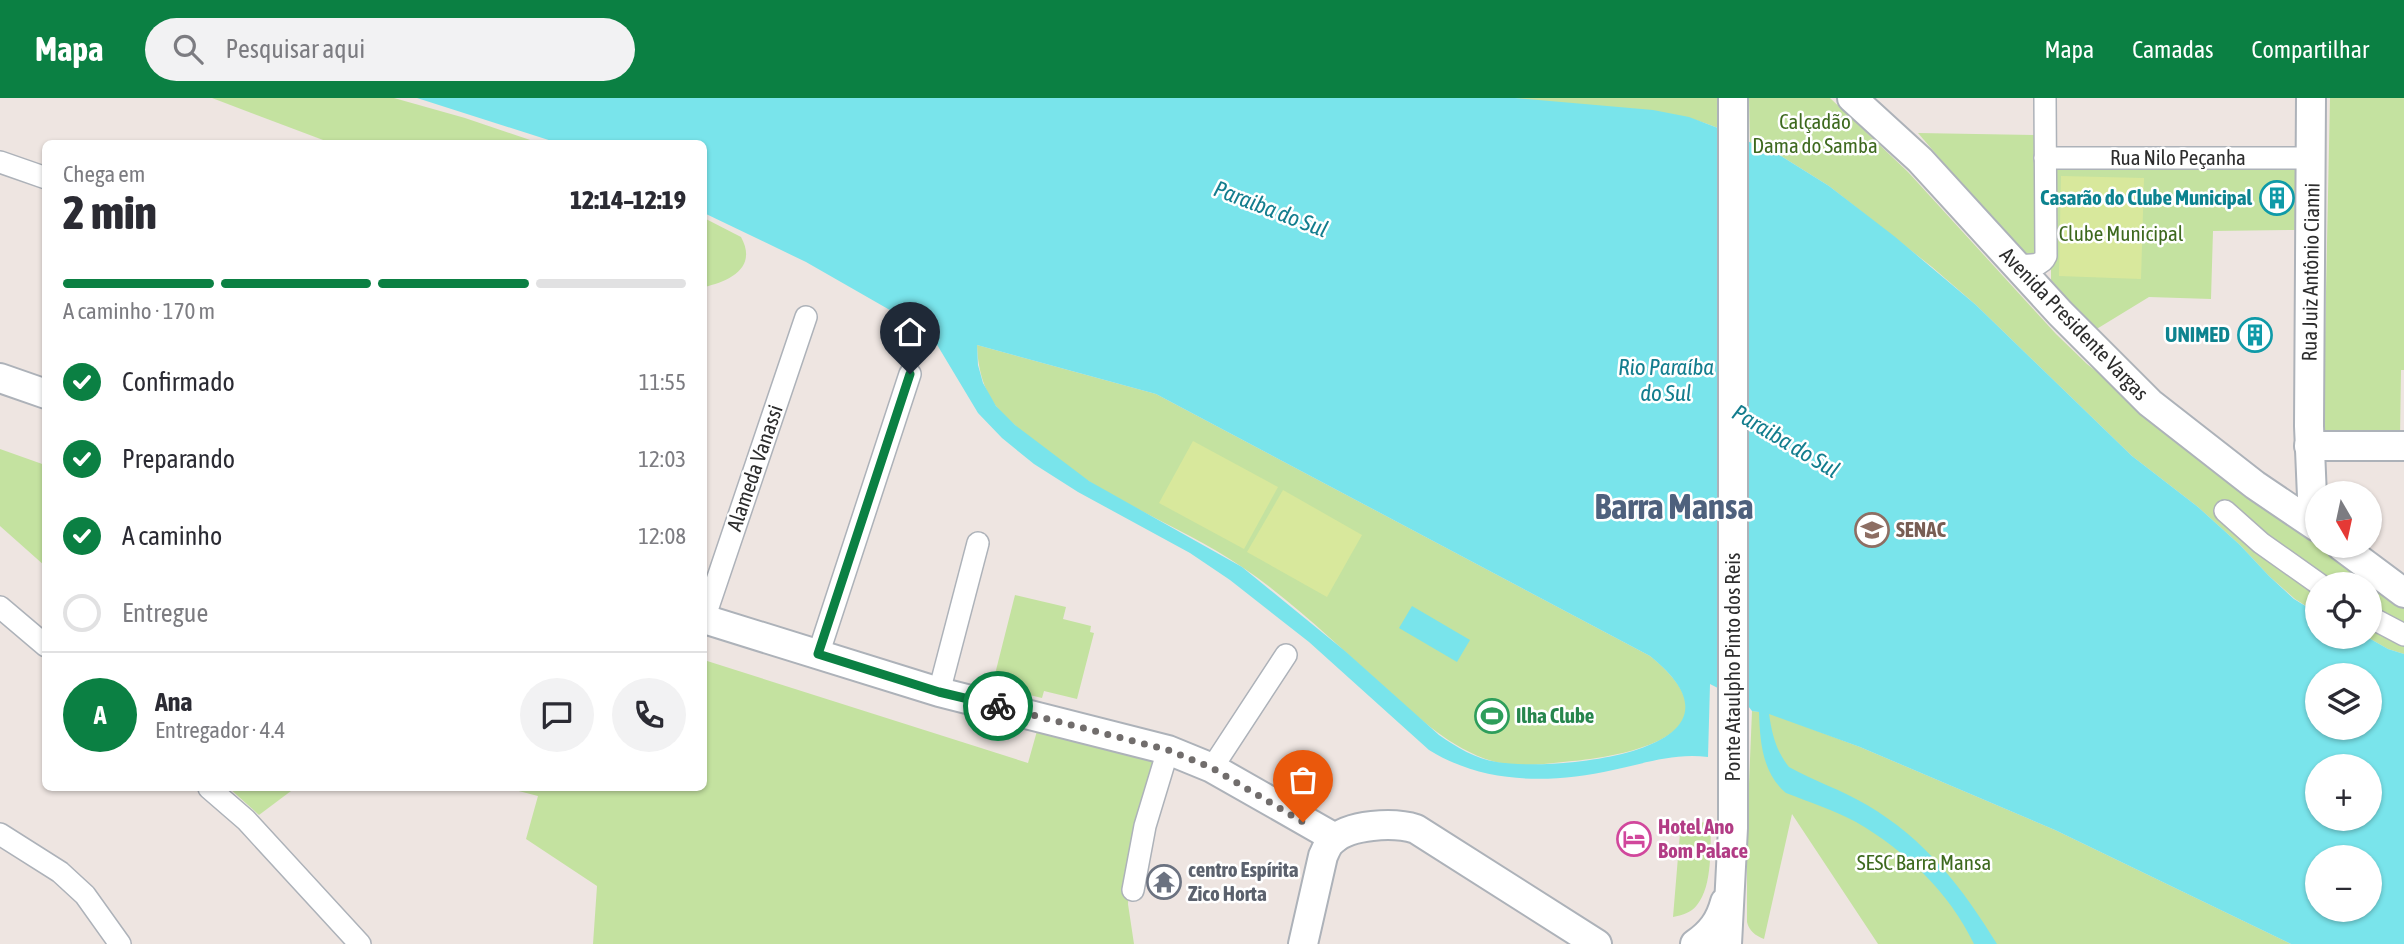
<!DOCTYPE html>
<html lang="pt">
<head>
<meta charset="utf-8">
<style>
  :root { --surface:#fff; --page:#f2f2f3; --text:#2b2b33; --muted:#7c7c81; --line:#e1e1e2; --accent:#0b8043 }
  body { margin:0; font-family:"Asap Condensed",sans-serif; background:var(--page); color:var(--text); height:100vh; display:flex; flex-direction:column; font-size:26px; white-space:nowrap }
  * { box-sizing:border-box; margin:0 }
  p { font-size:23px; color:var(--muted) }
  .icon { flex:none; width:38px; height:38px; fill:none; stroke:currentColor; stroke-width:2; stroke-linecap:round; stroke-linejoin:round }
  .map { position:relative; flex:1; overflow:hidden }
  .panel { position:absolute; left:42px; top:42px; width:665px; height:651px; display:flex; flex-direction:column; background:var(--surface); border-radius:10px; box-shadow:0 2px 5px #0004 }
  .panel>* { flex:none }
  .needle { width:46px; rotate:171deg }
  .tools { position:absolute; left:2305px; top:383px; display:grid; gap:14px }
  .tools a { display:grid; place-items:center; width:77px; height:77px; border-radius:50%; background:var(--surface); box-shadow:0 2px 5px #0004; font-size:35px }
  .pin { position:absolute; display:grid; place-items:center; width:60px; height:60px; color:#fff; margin:-72px -30px; border-radius:50% 50% 50% 0; rotate:-45deg; box-shadow:0 0 7px #0007 }
  .pin .icon { rotate:45deg }
  .courier { position:absolute; display:grid; place-items:center; width:70px; height:70px; margin:-35px; border:5px solid #0b8043; border-radius:50%; background:#fff; color:#222; box-shadow:0 2px 9px #0007 }
  .head em { font-style:normal; font-weight:800 }
  .head div { display:flex; flex-direction:column-reverse }
  .head { display:flex; align-items:center; justify-content:space-between; height:119px; padding:0 21px }
  h1 { font-size:46px; font-weight:800; line-height:52px }
  .bar { display:grid; grid-template-columns:repeat(4,1fr); gap:10px 7px; align-content:center; height:84px; padding:0 21px }
  .bar i { height:9px; border-radius:5px; background:var(--line) }
  .bar .selected { background:var(--accent) }
  .bar p { grid-column:span 4 }
  .line { display:flex; align-items:center; gap:18px; padding:0 21px; border-top:2px solid var(--line) }
  .line div { flex:1 }
  .round { display:grid; place-items:center; flex:none; width:74px; height:74px; border-radius:37px; background:var(--page) }
  ol { padding:0 21px; list-style:none }
  li { display:flex; align-items:center; gap:21px; height:77px }
  li p { margin-inline-start:auto }
  li .icon { padding:7px; border-radius:50%; background:var(--accent); color:#fff; stroke-width:4 }
  li:last-child { color:var(--muted) }
  li i { width:38px; height:38px; border:4px solid var(--line); border-radius:50% }
  header { display:flex; align-items:center; gap:42px; box-sizing:border-box; height:98px; padding:0 35px; background:var(--accent); color:#fff }
  header strong { font-size:33px }
  nav { display:flex; gap:38px; margin-inline-start:auto; font-size:24px }
  .search { width:490px; height:63px; background:var(--page); display:flex; align-items:center; gap:18px; box-sizing:border-box; padding:0 24px; border-radius:38px; color:var(--muted); font-size:26px }
  .map>svg:first-child { display:block }
  .green { fill:#c4e2a0 }
  .pitch { fill:#d8e89c }
  .water { fill:#79e4eb; fill-rule:evenodd }
  .lines { fill:none; stroke-linecap:round; stroke-linejoin:round }
  .street-casing { stroke:#adb2b9; stroke-width:24 }
  .secondary-casing { stroke:#adb2b9; stroke-width:32 }
  .street { stroke:#fff; stroke-width:21 }
  .secondary { stroke:#fff; stroke-width:28 }
  .done { stroke:#716d6c; stroke-width:7; stroke-dasharray:0 12.6 }
  .route { stroke:#0b8043; stroke-width:9 }
  .labels { text-anchor:middle; stroke-width:5; stroke-linejoin:round; paint-order:stroke }
  .park-label { font-size:21px; fill:#3d691e; stroke:#fff }
  .street-label { font-size:21px; fill:#2d2d2d; stroke:#fff }
  .culture-label { font-size:21px; font-weight:bold; fill:#0d838f; stroke:#fff; text-anchor:end }
  .education-label { font-size:21px; font-weight:bold; fill:#785e54; stroke:#fff; text-anchor:start }
  .leisure-label { font-size:21px; font-weight:bold; fill:#27864d; stroke:#fff; text-anchor:start }
  .hotel-label { font-size:21px; font-weight:bold; fill:#b23c85; stroke:#fff; text-anchor:start }
  .worship-label { font-size:21px; font-weight:bold; fill:#5b616d; stroke:#fff; text-anchor:start }
  .water-label { font-size:23px; font-style:italic; fill:#137d8e; stroke:#fff }
  .town-label { font-size:35px; font-weight:bold; fill:#4e617d; stroke:#fff }
</style>
</head>
<body>
<header>
<strong>Mapa</strong>
<div class="search"><svg class="icon" aria-label="search" viewBox="0 0 24 24"><circle cx="10" cy="10" r="6"/><path d="M15 15l6 6"/></svg>Pesquisar aqui</div>
<nav><a>Mapa</a><a>Camadas</a><a>Compartilhar</a></nav>
</header>
<div class="map">
<svg width="2404" height="846" viewBox="0 0 2404 846">
  <rect width="100%" height="100%" fill="#eee5e1"/>
  <!-- green -->
  <g class="green">
    <polygon points="212,0 394,0 465,20 539,45 331,45"/>
    <path d="M1515 0H1717L1718 30C1653 3 1583 13 1515 0Z"/>
    <polygon points="1749,0 1830,0 1908,74 2056,236 2087,266 2252,398 2317,444 2317,448 2322,448 2404,506 2404,556 2388,551 2367,539 2370,539 2370,486 2317,486 2317,515 2295,501 2269,478 2240,447 2198,409 2132,358 1976,207 1932,169 1829,88 1781,58 1750,45"/>
    <polygon points="2330,0 2404,0 2404,272 2401,272 2400,341 2323,340"/>
    <polygon points="1918,35 2035,37 2040,154 2025,160"/>
    <polygon points="2051,65 2296,69 2296,132 2213,133 2211,201 2149,199 2095,232 2051,182"/>
    <path d="M704 120 741 139C758 170 729 183 704 189Z"/>
    <path d="M977 247 1156 296 1650 558C1742 632 1637 657 1572 663 1547 666 1516 670 1492 663 1450 650 1420 621 1388 592 1341 551 1294 504 1242 469 1204 443 1161 424 1121 402 1080 380 1039 351 1005 318 985 299 978 274 977 247Z"/>
    <polygon points="0,351 45,367 45,468 0,428"/>
    <polygon points="1015,497 1066,509 1063,521 1091,528 1090,534 1094,535 1077,601 1044,593 1042,600 992,588"/>
    <polygon points="704,562 1028,665 1037,633 1161,665 1129,789 1128,806 1134,846 593,846 597,788 526,741 538,698 507,690 704,690"/>
    <path d="M1752 613 1769 615 1860 649 2055 732 2291 846H1878L1792 716 1764 841C1756 838 1749 833 1747 824V734Z"/>
    <polygon points="229,690 295,690 259,717"/>
    <path d="M1681 723 1711 725C1710 749 1713 787 1697 807 1691 815 1682 817 1673 819Z"/>
  </g>
  <!-- pitch -->
  <g class="pitch">
    <polygon points="2061,78 2144,80 2141,181 2059,178"/>
    <polygon points="1193,343 1278,389 1244,451 1159,405"/>
    <polygon points="1283,392 1362,437 1327,499 1247,454"/>
  </g>
  <!-- water -->
  <g class="water">
    <path d="M417 0H1515L1653 12 1689 19 1718 30 1781 58 1829 88 1894 138 1976 207 2132 358 2198 409 2240 447 2269 478 2294 501 2317 515V539H2367L2388 551 2404 556V846H2291L2055 732 1860 649 1769 616C1772 636 1776 653 1789 669 1814 683 1842 692 1867 707 1925 741 1962 789 1997 846H1974C1949 794 1906 753 1856 724 1834 712 1809 704 1786 695 1762 675 1760 643 1759 614L1752 613 1745 604 1710 586 1708 659C1673 655 1647 665 1613 672 1550 686 1484 686 1429 652L1309 544 1230 482 1190 455 1078 394 1034 366 1002 340 978 315 930 235 806 164 704 115V46L558 45ZM977 247 1156 296 1650 558C1768 653 1558 674 1497 664 1476 661 1456 649 1439 637L1345 553 1242 469 1089 383 1015 327 996 308 983 285 978 267ZM2317 578H2370V630H2317ZM2317 668H2370V721H2317ZM2317 760H2370V812H2317Z"/>
    <polygon points="1412,508 1470,542 1457,564 1399,530"/>
  </g>
  <g class="lines">
    <!-- street casing -->
    <g class="street-casing">
      <g id="street">
        <polyline points="2045,60 2312,60"/>
        <polyline points="0,64 46,80"/>
        <path d="M2016 167C2027 167 2041 170 2046 158L2045 0"/>
        <polyline points="2225,413 2261,445 2319,486"/>
        <polyline points="0,509 46,548"/>
        <polyline points="2370,519 2404,537"/>
        <polyline points="704,521 806,219"/>
        <polyline points="818,557 910,276"/>
        <polyline points="939,594 978,445"/>
        <polyline points="1212,670 1286,557"/>
        <polyline points="209,690 246,722 360,846"/>
        <polyline points="0,736 60,774 85,797 120,846"/>
        <polyline points="1133,792 1145,728 1168,652"/>
      </g>
    </g>
    <!-- secondary casing -->
    <g class="secondary-casing">
      <g id="secondary">
        <polyline points="1852,0 1920,62 2060,215 2150,305 2255,387 2317,429"/>
        <polyline points="2311,0 2309,328 2312,399 2317,418"/>
        <polyline points="0,280 46,296"/>
        <polyline points="2309,348 2404,348"/>
        <polyline points="2341,448 2404,495"/>
        <polyline points="704,521 939,594 1168,652 1212,670 1335,740"/>
        <path d="M1303 846 1323 758C1326 752 1327 747 1332 743 1349 726 1394 724 1416 731L1597 846"/>
        <path d="M1695 846C1711 835 1720 823 1725 804"/>
        <polyline points="1727,846 1733,730 1733,0"/>
      </g>
    </g>
    <!-- street -->
    <use href="#street" class="street"/>
    <!-- secondary -->
    <use href="#secondary" class="secondary"/>
  </g>
  <g class="lines">
    <!-- done -->
    <polyline class="done" points="998,608 1168,652 1212,670 1303,724"/>
    <!-- route -->
    <polyline class="route" points="910,276 818,556 939,594 998,608"/>
  </g>
  <!-- icons -->
  <defs>
    <g id="building-ring" transform="scale(1.75)"><circle r="9.5" fill="#fff" stroke="#0f9aa8" stroke-width="1.5"/><path d="M-4-6H4V6H1V3H-1V6H-4ZM-2.5-4.3h1.7v1.8h-1.7ZM.8-4.3h1.7v1.8H.8ZM-2.5-1h1.7V.8h-1.7ZM.8-1h1.7V.8H.8Z" fill="#0f9aa8"/></g>
    <g id="school-ring" transform="scale(1.75)"><circle r="9.5" fill="#fff" stroke="#8d6e63" stroke-width="1.5"/><path d="M0-5L7-2L0 1L-7-2ZM-4 1L0 2.5L4 1V4Q0 6-4 4Z" fill="#8d6e63"/></g>
    <g id="stadium-ring" transform="scale(1.75)"><circle r="9.5" fill="#fff" stroke="#2e9e5b" stroke-width="1.5"/><path d="M0-5a6.5 5 0 1 0 0 10a6.5 5 0 1 0 0-10ZM-3.5-1.8h7v3.6h-7Z" fill="#2e9e5b"/></g>
    <g id="hotel-ring" transform="scale(1.75)"><circle r="9.5" fill="#fff" stroke="#d1479c" stroke-width="1.5"/><path d="M-6-4.5h1.5V1H6V5H4.5V3h-9V5H-6ZM-4 0a1.8 1.8 0 1 1 3.6 0ZM.5 0V-2.5h3Q6-2.5 6 0Z" fill="#d1479c"/></g>
    <g id="temple-ring" transform="scale(1.75)"><circle r="9.5" fill="#fff" stroke="#6b7280" stroke-width="1.5"/><path d="M0-6L5-2H3V0L6.5 2.5H4V6H1.5V3h-3V6H-4V2.5H-6.5L-3 0V-2H-5Z" fill="#6b7280"/></g>
  </defs>
  <g fill-rule="evenodd">
    <use href="#building-ring" x="2277" y="100"/>
    <use href="#building-ring" x="2255" y="237"/>
    <use href="#school-ring" x="1872" y="432"/>
    <use href="#stadium-ring" x="1492" y="618"/>
    <use href="#hotel-ring" x="1634" y="741"/>
    <use href="#temple-ring" x="1164" y="784"/>
  </g>
  <g class="labels">
    <!-- park labels -->
    <g class="park-label">
      <text x="1815" y="31">Calçadão<tspan x="1815" dy="24">Dama do Samba</tspan></text>
      <text x="2121" y="143">Clube Municipal</text>
      <text x="1924" y="772">SESC Barra Mansa</text>
    </g>
    <!-- street labels -->
    <g class="street-label">
      <text x="2178" y="67">Rua Nilo Peçanha</text>
      <text transform="translate(2311 174) rotate(-89)" y="7">Rua Juiz Antônio Cianni</text>
      <text transform="translate(2074 226) rotate(46)" y="7">Avenida Presidente Vargas</text>
      <text transform="translate(755 370) rotate(-71)" y="7">Alameda Vanassi</text>
      <text transform="translate(1733 569) rotate(-90)" y="7">Ponte Ataulpho Pinto dos Reis</text>
    </g>
    <!-- culture labels -->
    <g class="culture-label">
      <text x="2252" y="107">Casarão do Clube Municipal</text>
      <text x="2230" y="244">UNIMED</text>
    </g>
    <!-- education labels -->
    <g class="education-label">
      <text x="1896" y="439">SENAC</text>
    </g>
    <!-- leisure labels -->
    <g class="leisure-label">
      <text x="1516" y="625">Ilha Clube</text>
    </g>
    <!-- hotel labels -->
    <g class="hotel-label">
      <text x="1658" y="736">Hotel Ano<tspan x="1658" dy="24">Bom Palace</tspan></text>
    </g>
    <!-- worship labels -->
    <g class="worship-label">
      <text x="1188" y="779">centro Espírita<tspan x="1188" dy="24">Zico Horta</tspan></text>
    </g>
    <!-- water labels -->
    <g class="water-label">
      <text transform="translate(1271 111) rotate(21)" y="8">Paraiba do Sul</text>
      <text x="1666" y="277">Rio Paraíba<tspan x="1666" dy="26">do Sul</tspan></text>
      <text transform="translate(1786 343) rotate(31)" y="8">Paraiba do Sul</text>
    </g>
    <!-- town labels -->
    <g class="town-label">
      <text x="1674" y="421">Barra Mansa</text>
    </g>
  </g>
</svg>
<div class="tools">
<a><svg class="needle" viewBox="-14 -14 28 28"><path d="M0-13l5 13h-10z" fill="#e53935"/><path d="M0 13l5-13h-10z" fill="#7c7c81"/></svg></a>
<a><svg class="icon" aria-label="locate" viewBox="0 0 24 24"><circle cx="12" cy="12" r="6"/><path d="M12 2v4M12 18v4M2 12h4M18 12h4"/></svg></a>
<a><svg class="icon" aria-label="layers" viewBox="0 0 24 24"><path d="M12 4l9 5-9 5-9-5zM3 14l9 5 9-5"/></svg></a>
<a>+</a>
<a>−</a>
</div>
<div class="pin" style="left:1303px;top:724px;background:#ea580c"><svg class="icon" aria-label="bag" viewBox="0 0 24 24"><path d="M5 8h14l-1 12H6zM9 8a3 3 0 0 1 6 0"/></svg></div>
<div class="pin" style="left:910px;top:276px;background:#1f2937"><svg class="icon" aria-label="home" viewBox="0 0 24 24"><path d="M3 11l9-7 9 7M6 9v11h12V9"/></svg></div>
<div class="courier" style="left:998px;top:608px"><svg class="icon" aria-label="bike" viewBox="0 0 24 24"><circle cx="6" cy="16" r="4"/><circle cx="18" cy="16" r="4"/><path d="M6 16l4-8h5l3 8M10 8l3 8H6M13 5h3"/></svg></div>
<section class="panel">
<div class="head"><div><h1>2 min</h1><p>Chega em</p></div><em>12:14–12:19</em></div>
<div class="bar"><i class="selected"></i><i class="selected"></i><i class="selected"></i><i></i><p>A caminho · 170 m</p></div>
<ol>
<li><svg class="icon" aria-label="check" viewBox="0 0 24 24"><path d="M5 12l5 5 9-10"/></svg>Confirmado<p>11:55</p></li>
<li><svg class="icon" aria-label="check" viewBox="0 0 24 24"><path d="M5 12l5 5 9-10"/></svg>Preparando<p>12:03</p></li>
<li><svg class="icon" aria-label="check" viewBox="0 0 24 24"><path d="M5 12l5 5 9-10"/></svg>A caminho<p>12:08</p></li>
<li><i></i>Entregue</li>
</ol>
<div class="line" style="height:126px"><b class="round" style="background:var(--accent);color:#fff">A</b><div><b>Ana</b><p>Entregador · 4.4</p></div><a class="round"><svg class="icon" aria-label="chat" viewBox="0 0 24 24"><path d="M4 5h16v11H9l-5 4z"/></svg></a><a class="round"><svg class="icon" aria-label="phone" viewBox="0 0 24 24"><path d="M5 4h4l2 5-3 2q2 4 5 5l2-3 5 2v4C11 20 4 13 5 4z"/></svg></a></div>
</section>
</div>
</body>
</html>
